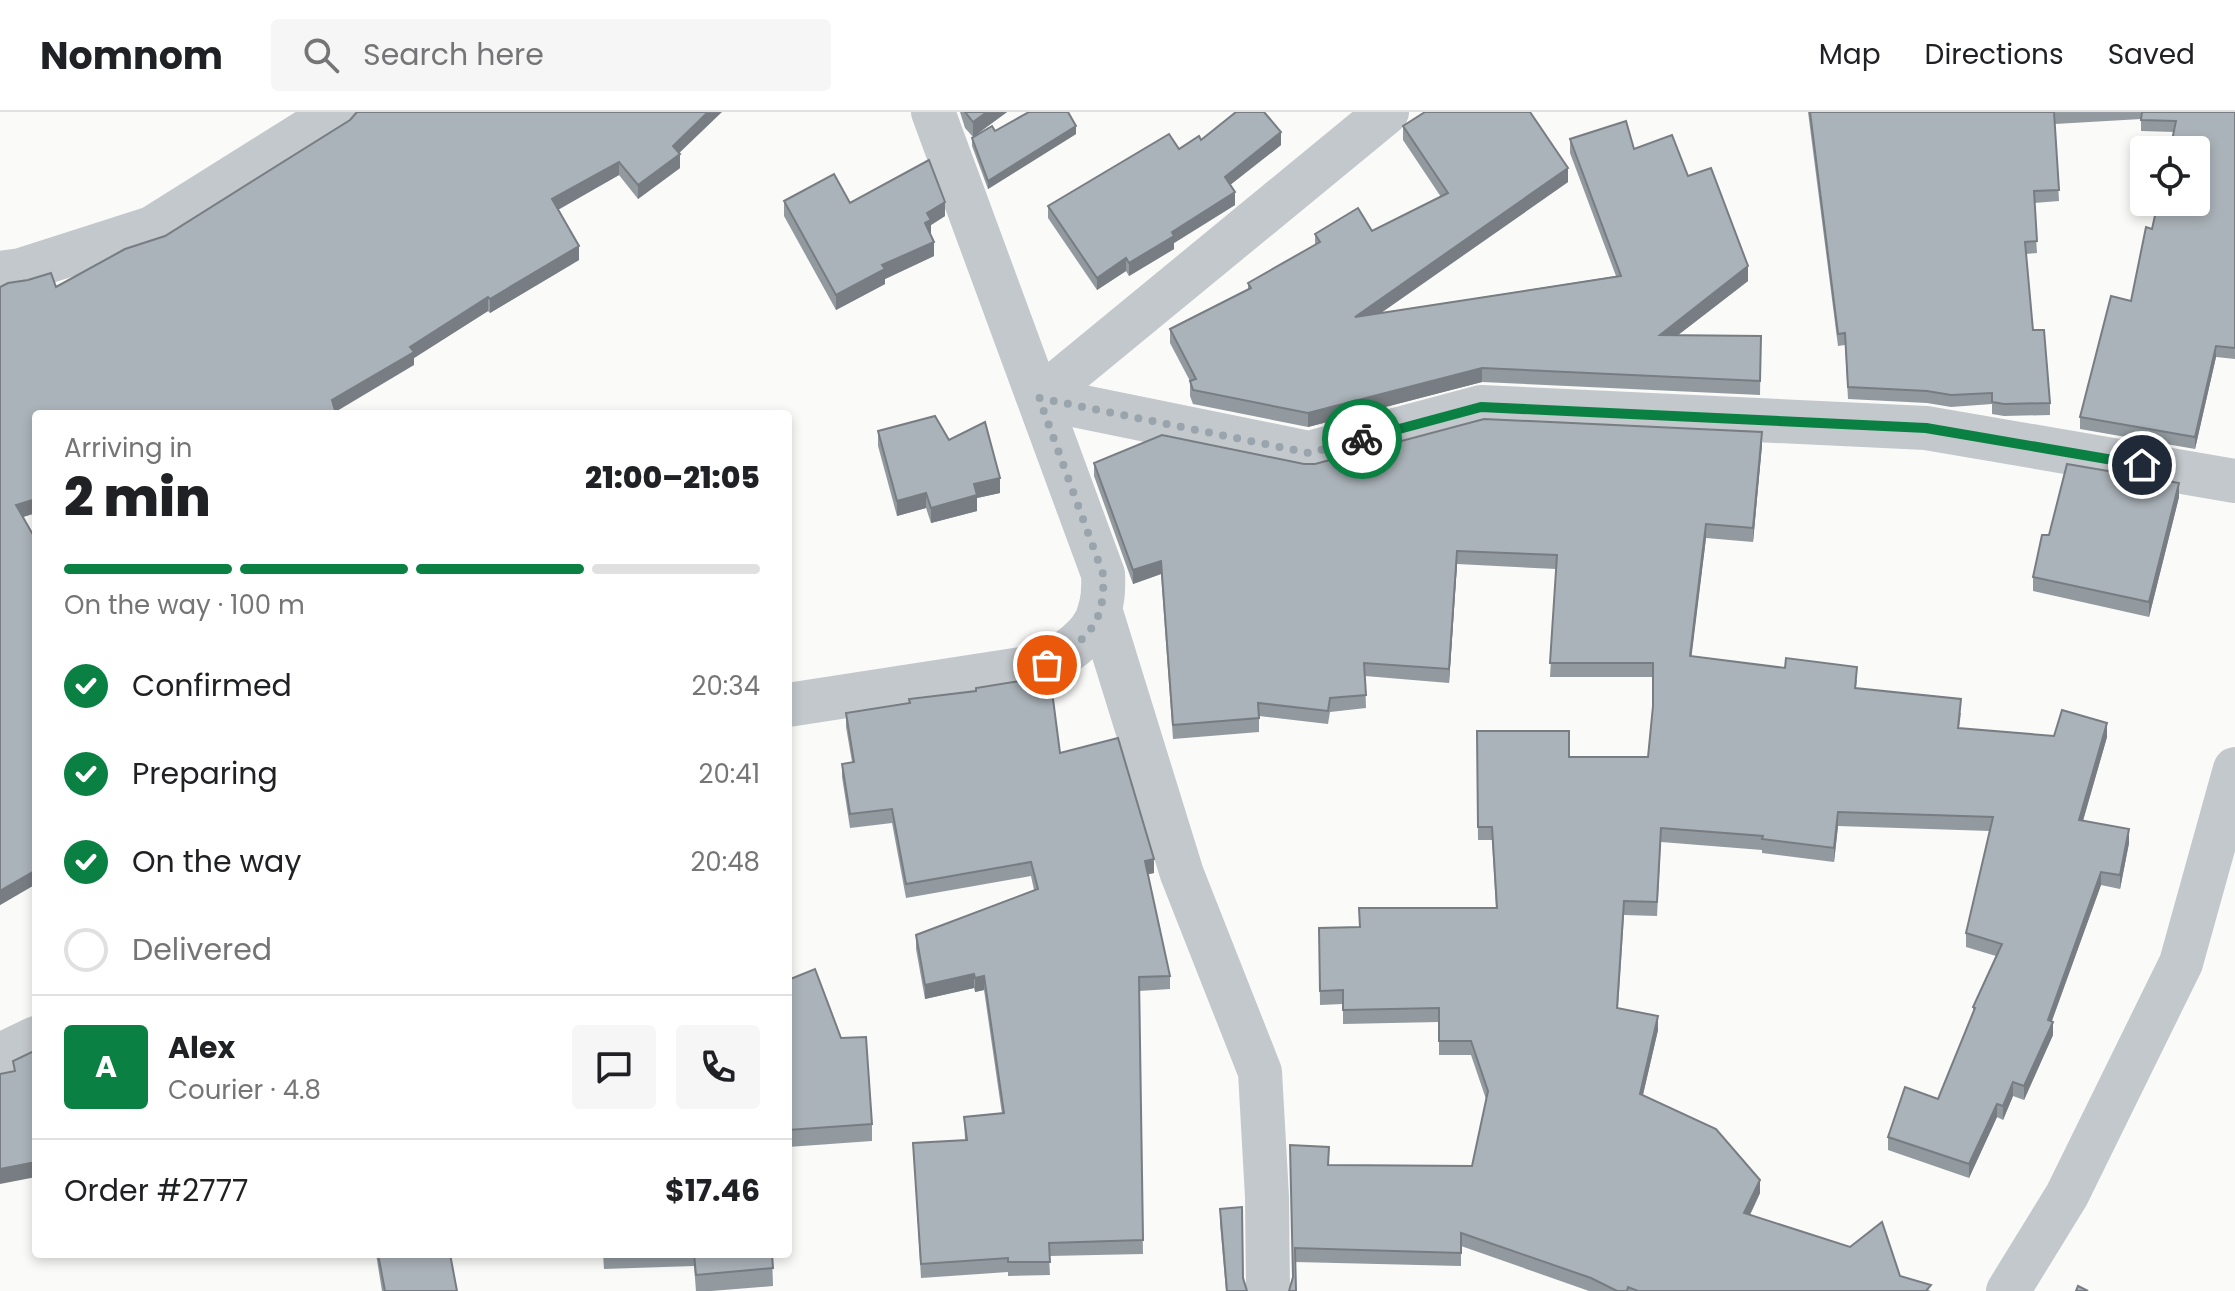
<!DOCTYPE html>
<html lang="en">
<head>
<meta charset="utf-8">
<style>
  :root { --surface:#fff; --page:#f6f6f6; --text:#202124; --muted:#757577; --line:#e0e0e0; --accent:#0b8043 }
  body { margin:0; font-family:Poppins,sans-serif; background:var(--page); color:var(--text); height:100vh; display:flex; flex-direction:column; font-size:30px; white-space:nowrap }
  * { box-sizing:border-box; margin:0 }
  p { font-size:26px; color:var(--muted) }
  .icon { flex:none; width:44px; height:44px; fill:none; stroke:currentColor; stroke-width:2; stroke-linecap:round; stroke-linejoin:round }
  .map { position:relative; flex:1; overflow:hidden }
  .sheet { position:absolute; left:32px; top:298px; width:760px; height:848px; display:flex; flex-direction:column; background:var(--surface); border-radius:8px; box-shadow:0 4px 12px #0003 }
  .sheet>* { flex:none }
  .tools { position:absolute; left:2130px; top:24px; display:grid; gap:16px }
  .tools a { display:grid; place-items:center; width:80px; height:80px; border-radius:8px; background:var(--surface); box-shadow:0 4px 12px #0003; font-size:40px }
  .pin { position:absolute; display:grid; place-items:center; width:68px; height:68px; color:#fff; margin:-34px; border:4px solid #fff; border-radius:50%; box-shadow:0 2px 8px #0007 }
  .courier { position:absolute; display:grid; place-items:center; width:80px; height:80px; margin:-40px; border:6px solid #0b8043; border-radius:50%; background:#fff; color:#222; box-shadow:0 2px 10px #0007 }
  .head em { font-style:normal; font-weight:800 }
  .head div { display:flex; flex-direction:column-reverse }
  .head { display:flex; align-items:center; justify-content:space-between; height:136px; padding:0 32px }
  h1 { font-size:52px; font-weight:800; line-height:60px }
  .bar { display:grid; grid-template-columns:repeat(4,1fr); gap:12px 8px; align-content:center; height:96px; padding:0 32px }
  .bar i { height:10px; border-radius:6px; background:var(--line) }
  .bar .on { background:var(--accent) }
  .bar p { grid-column:span 4 }
  .line { display:flex; align-items:center; gap:20px; padding:0 32px; border-top:2px solid var(--line) }
  .line div { flex:1 }
  .round { display:grid; place-items:center; flex:none; width:84px; height:84px; border-radius:8px; background:var(--page) }
  ol { padding:0 32px; list-style:none }
  li { display:flex; align-items:center; gap:24px; height:88px }
  li p { margin-inline-start:auto }
  li .icon { padding:8px; border-radius:50%; background:var(--accent); color:#fff; stroke-width:4 }
  li:last-child { color:var(--muted) }
  li i { width:44px; height:44px; border:4px solid var(--line); border-radius:50% }
  header { display:flex; align-items:center; gap:48px; box-sizing:border-box; height:112px; padding:0 40px; background:var(--surface); border-bottom:2px solid var(--line) }
  header strong { font-size:38px }
  nav { display:flex; gap:44px; margin-inline-start:auto; font-size:28px }
  .search { width:560px; height:72px; background:var(--page); display:flex; align-items:center; gap:20px; box-sizing:border-box; padding:0 28px; border-radius:8px; color:var(--muted); font-size:30px }
  .map>svg:first-child { display:block }
  .lines { fill:none; stroke-linecap:round; stroke-linejoin:round }
  .minor { stroke:#c3c8cc; stroke-width:44 }
  .wall { fill:#929a9f }
  .shaded-wall { fill:#777d82 }
  .building { fill:#aab3b9; stroke:#777d82; stroke-width:2 }
  .done { stroke:#99a4ac; stroke-width:8; stroke-dasharray:0 14.4 }
  .route { stroke:#0b8043; stroke-width:10 }
</style>
</head>
<body>
<header>
<strong>Nomnom</strong>
<div class="search"><svg class="icon" aria-label="search" viewBox="0 0 24 24"><circle cx="10" cy="10" r="6"/><path d="M15 15l6 6"/></svg>Search here</div>
<nav><a>Map</a><a>Directions</a><a>Saved</a></nav>
</header>
<div class="map">
<svg width="2235" height="1179" viewBox="0 0 2235 1179">
  <rect width="100%" height="100%" fill="#fafaf8"/>
  <g class="lines">
    <!-- minor -->
    <g class="minor">
      <polyline points="0,161 21,158 152,116 337,0"/>
      <polyline points="1039,286 1309,341 1481,295 1926,316 2235,369"/>
      <polyline points="1039,286 1387,0"/>
      <polyline points="1100,497 1182,762 1260,960 1267,1085 1268,1179"/>
      <path d="M788 593 1047 553C1086 527 1106 514 1103 462L933 0"/>
      <polyline points="0,943 36,926"/>
      <polyline points="2008,1179 2067,1083 2181,851 2235,657"/>
    </g>
  </g>
  <!-- wall -->
  <g class="wall">
    <polygon points="960,0 1007,0 973,25 965,16"/>
    <polygon points="1808,0 2235,0 2235,247 2216,245 2195,337 2080,317 2080,305 2131,189 2152,117 2174,20 2141,19 2141,7 2055,12 2059,89 2034,91 2037,141 2026,142 2033,218 2050,291 2050,303 2004,304 1992,302 1992,292 1951,295 1927,291 1848,287 1845,233 1838,234"/>
    <polygon points="350,8 679,41 680,56 638,87 619,63 558,98 579,148 490,201 488,199 414,246 414,253 36,302 36,401 23,405 36,428 36,772 0,793 0,175 56,175 165,124"/>
    <polygon points="1403,14 1568,70 1381,201 1616,164 1570,41 1570,27 1634,37 1688,64 1748,169 1678,223 1761,224 1760,283 1482,270 1308,315 1193,292 1190,284 1190,269 1170,231 1170,217 1248,178 1248,171 1315,133 1315,122 1372,119 1441,85 1403,28"/>
    <polygon points="995,19 1076,22 988,77 972,34 972,26"/>
    <polygon points="1201,28 1281,33 1230,73 1235,93 1174,131 1174,137 1129,164 1126,159 1097,178 1048,106 1048,94"/>
    <polygon points="784,89 850,91 945,104 931,113 930,123 934,144 885,167 885,172 836,198 784,104"/>
    <polygon points="878,319 949,328 1000,381 977,386 977,399 931,411 926,396 897,404 878,334"/>
    <polygon points="1762,333 1753,430 1706,426 1691,544 1857,568 1856,576 1961,601 1959,616 2054,624 2107,625 2083,709 2129,731 2120,777 2101,773 2052,909 2053,923 2024,988 2013,984 2003,1008 1997,1005 1969,1066 1888,1038 1888,1025 1938,987 1973,902 1973,895 1996,844 1966,835 1966,821 1990,719 1838,714 1834,750 1762,741 1762,738 1661,730 1657,804 1624,803 1618,896 1658,918 1643,983 1760,1081 1750,1103 1900,1164 1931,1179 1589,1179 1461,1134 1461,1154 1295,1150 1293,1166 1290,1033 1329,1053 1472,1054 1486,987 1471,943 1439,943 1439,910 1343,912 1343,892 1320,893 1319,816 1359,815 1496,796 1492,728 1478,728 1477,619 1569,645 1648,645 1653,594 1653,565 1550,565 1556,457 1457,452 1449,571 1365,564 1366,596 1330,600 1328,612 1259,604 1259,620 1173,627 1161,462 1133,472 1094,364 1094,351 1304,352"/>
    <polygon points="2179,385 2149,505 2033,479 2033,465 2049,423"/>
    <polygon points="846,601 1060,641 1154,761 1148,762 1170,864 1170,877 1139,879 1143,1142 1049,1144 1050,1163 1008,1164 1008,1160 921,1166 913,1031 965,1028 964,1005 1002,1002 984,878 975,880 974,876 925,887 916,837 916,823 1034,778 1031,764 906,786 892,711 850,716 842,665 842,652 852,650 846,615"/>
    <polygon points="788,868 872,1012 872,1029 788,1035"/>
    <polygon points="1220,1097 1243,1166 1247,1179 1226,1179 1220,1111"/>
    <polygon points="376,1142 450,1142 457,1179 382,1179"/>
    <polygon points="603,1142 772,1142 773,1174 711,1179 696,1179 694,1154 604,1157"/>
  </g>
  <!-- shaded-wall -->
  <g class="shaded-wall">
    <polygon points="708,0 722,0 674,46 680,42 680,56 638,87 638,73 673,34"/>
    <polygon points="987,0 1007,0 973,25 973,10"/>
    <polygon points="1076,14 1076,22 988,77 988,69"/>
    <polygon points="1281,20 1281,33 1225,77 1225,65"/>
    <polygon points="619,50 619,63 552,101 552,87"/>
    <polygon points="1568,56 1568,70 1355,219 1355,205"/>
    <polygon points="1235,80 1235,93 1174,131 1174,137 1129,164 1129,151 1172,120"/>
    <polygon points="945,90 945,104 931,113 931,123 925,126 925,111 927,101"/>
    <polygon points="934,130 934,144 885,167 885,172 836,198 836,183 882,153"/>
    <polygon points="579,134 579,148 490,201 490,187"/>
    <polygon points="1126,146 1126,159 1097,178 1097,166"/>
    <polygon points="1748,154 1748,169 1660,237 1660,223"/>
    <polygon points="488,185 488,199 414,246 414,253 332,302 332,288 410,235"/>
    <polygon points="2216,234 2216,245 2195,337 2195,325"/>
    <polygon points="1482,256 1482,270 1308,315 1308,301"/>
    <polygon points="1762,320 1762,333 1753,430 1753,416"/>
    <polygon points="1000,366 1000,381 977,386 977,399 931,411 931,396 974,372"/>
    <polygon points="2179,371 2179,385 2149,505 2149,490"/>
    <polygon points="926,381 926,396 897,404 897,389"/>
    <polygon points="36,387 36,401 16,407 16,393"/>
    <polygon points="1706,412 1706,426 1690,557 1690,544"/>
    <polygon points="1457,439 1457,452 1449,571 1449,557"/>
    <polygon points="1161,449 1161,462 1133,472 1133,458"/>
    <polygon points="2107,611 2107,625 2079,722 2079,708"/>
    <polygon points="1838,700 1838,714 1834,750 1834,736"/>
    <polygon points="2129,717 2129,731 2120,777 2120,763"/>
    <polygon points="1154,747 1154,761 1145,763 1145,749"/>
    <polygon points="36,758 36,772 0,793 0,779"/>
    <polygon points="2101,760 2101,773 2048,919 2053,910 2053,923 2024,988 2024,974"/>
    <polygon points="974,862 974,876 925,887 925,873"/>
    <polygon points="984,864 984,878 975,880 975,866"/>
    <polygon points="1658,904 1658,918 1640,995 1640,982"/>
    <polygon points="2013,970 2013,984 2003,1008 2003,994"/>
    <polygon points="1997,992 1997,1005 1969,1066 1969,1052"/>
    <polygon points="36,1050 36,1065 0,1072 0,1057"/>
    <polygon points="1760,1068 1760,1081 1744,1115 1744,1101"/>
  </g>
  <!-- building -->
  <g class="building">
    <polygon points="357,0 708,0 673,34 680,42 638,73 619,50 552,87 579,134 490,187 488,185 410,235 414,240 332,288 336,302 36,302 36,387 16,393 36,428 36,758 0,779 0,175 8,171 28,168 51,161 56,175 125,137 165,124 350,8"/>
    <polygon points="965,0 987,0 973,10"/>
    <polygon points="1029,0 1068,0 1076,14 988,69 972,26 992,14 995,19"/>
    <polygon points="1236,0 1264,0 1281,20 1225,65 1235,80 1172,120 1174,124 1129,151 1126,146 1097,166 1048,94 1169,22 1179,37 1199,24 1201,28"/>
    <polygon points="1425,0 1530,0 1568,56 1355,205 1621,164 1570,27 1626,9 1634,37 1672,23 1688,64 1711,56 1748,154 1660,223 1761,224 1760,269 1482,256 1308,301 1193,278 1190,269 1196,267 1170,217 1251,176 1248,171 1320,130 1315,122 1358,96 1372,119 1448,81 1403,14"/>
    <polygon points="1810,0 2054,0 2059,78 2034,79 2037,129 2025,130 2033,218 2044,218 2050,291 2004,292 1992,290 1992,281 1951,283 1927,279 1848,275 1845,221 1838,222"/>
    <polygon points="2142,0 2235,0 2235,236 2216,234 2195,325 2080,305 2111,184 2131,189 2146,115 2152,117 2158,90 2196,90 2196,38 2170,38 2176,9 2141,8"/>
    <polygon points="929,48 945,90 927,101 931,108 925,111 934,130 882,153 885,157 836,183 784,89 834,62 850,91"/>
    <polygon points="935,304 949,328 985,310 1000,366 974,372 977,383 931,396 926,381 897,389 878,319"/>
    <polygon points="1484,307 1762,320 1753,416 1706,412 1690,544 1785,556 1786,546 1857,555 1855,576 1961,587 1958,616 2054,624 2062,598 2107,611 2079,708 2129,717 2120,763 2101,760 2048,908 2053,910 2024,974 2013,970 2003,994 1997,992 1969,1052 1888,1025 1905,975 1938,987 1975,896 1973,895 2002,832 1966,821 1993,705 1838,700 1834,736 1762,727 1763,724 1661,716 1657,790 1624,789 1617,896 1658,904 1640,982 1716,1017 1760,1068 1744,1101 1850,1135 1882,1110 1900,1164 1931,1173 1926,1179 1638,1179 1628,1175 1627,1179 1617,1179 1591,1166 1461,1121 1461,1141 1295,1136 1296,1179 1289,1179 1293,1165 1290,1033 1329,1035 1328,1053 1472,1054 1488,979 1471,929 1439,929 1439,896 1343,898 1343,878 1320,879 1319,816 1360,815 1359,796 1497,796 1492,715 1478,715 1477,619 1569,619 1569,645 1648,645 1653,594 1653,551 1550,551 1557,443 1457,439 1449,557 1364,551 1366,583 1330,586 1328,599 1258,591 1259,606 1173,613 1161,449 1133,458 1094,351 1162,323 1304,352 1315,352"/>
    <polygon points="2067,352 2179,371 2149,490 2033,465 2042,423 2049,423"/>
    <polygon points="1050,564 1060,641 1118,626 1154,747 1145,749 1170,864 1139,865 1143,1128 1049,1131 1050,1150 1008,1150 1008,1146 921,1152 913,1031 967,1028 964,1005 1004,1001 984,864 975,866 974,862 925,873 916,823 1038,777 1031,750 906,772 892,697 850,702 842,652 854,650 846,601 910,591 909,587 976,579 976,576"/>
    <polygon points="815,857 841,926 866,925 872,1012 788,1018 788,868"/>
    <polygon points="36,938 36,1050 0,1057 0,962 15,959 13,949"/>
    <polygon points="1242,1095 1243,1166 1247,1179 1227,1179 1220,1097"/>
    <polygon points="378,1142 450,1142 457,1179 385,1179"/>
    <polygon points="694,1142 772,1142 773,1156 696,1163"/>
    <polygon points="2078,1174 2088,1179 2076,1179"/>
  </g>
  <g class="lines">
    <!-- done -->
    <path class="done" d="M1047 553C1086 527 1106 514 1103 462L1039 286 1309 341 1362 327"/>
    <!-- route -->
    <polyline class="route" points="1362,327 1481,295 1926,316 2142,353"/>
  </g>
</svg>
<div class="tools">
<a><svg class="icon" aria-label="locate" viewBox="0 0 24 24"><circle cx="12" cy="12" r="6"/><path d="M12 2v4M12 18v4M2 12h4M18 12h4"/></svg></a>
</div>
<div class="pin" style="left:1047px;top:553px;background:#ea580c"><svg class="icon" aria-label="bag" viewBox="0 0 24 24"><path d="M5 8h14l-1 12H6zM9 8a3 3 0 0 1 6 0"/></svg></div>
<div class="pin" style="left:2142px;top:353px;background:#1f2937"><svg class="icon" aria-label="home" viewBox="0 0 24 24"><path d="M3 11l9-7 9 7M6 9v11h12V9"/></svg></div>
<div class="courier" style="left:1362px;top:327px"><svg class="icon" aria-label="bike" viewBox="0 0 24 24"><circle cx="6" cy="16" r="4"/><circle cx="18" cy="16" r="4"/><path d="M6 16l4-8h5l3 8M10 8l3 8H6M13 5h3"/></svg></div>
<section class="sheet">
<div class="head"><div><h1>2 min</h1><p>Arriving in</p></div><em>21:00–21:05</em></div>
<div class="bar"><i class="on"></i><i class="on"></i><i class="on"></i><i></i><p>On the way · 100 m</p></div>
<ol>
<li><svg class="icon" aria-label="check" viewBox="0 0 24 24"><path d="M5 12l5 5 9-10"/></svg>Confirmed<p>20:34</p></li>
<li><svg class="icon" aria-label="check" viewBox="0 0 24 24"><path d="M5 12l5 5 9-10"/></svg>Preparing<p>20:41</p></li>
<li><svg class="icon" aria-label="check" viewBox="0 0 24 24"><path d="M5 12l5 5 9-10"/></svg>On the way<p>20:48</p></li>
<li><i></i>Delivered</li>
</ol>
<div class="line" style="height:144px"><b class="round" style="background:var(--accent);color:#fff">A</b><div><b>Alex</b><p>Courier · 4.8</p></div><a class="round"><svg class="icon" aria-label="chat" viewBox="0 0 24 24"><path d="M4 5h16v11H9l-5 4z"/></svg></a><a class="round"><svg class="icon" aria-label="phone" viewBox="0 0 24 24"><path d="M5 4h4l2 5-3 2q2 4 5 5l2-3 5 2v4C11 20 4 13 5 4z"/></svg></a></div>
<div class="line" style="height:104px"><div>Order #2777</div><b>$17.46</b></div>
</section>
</div>
</body>
</html>
